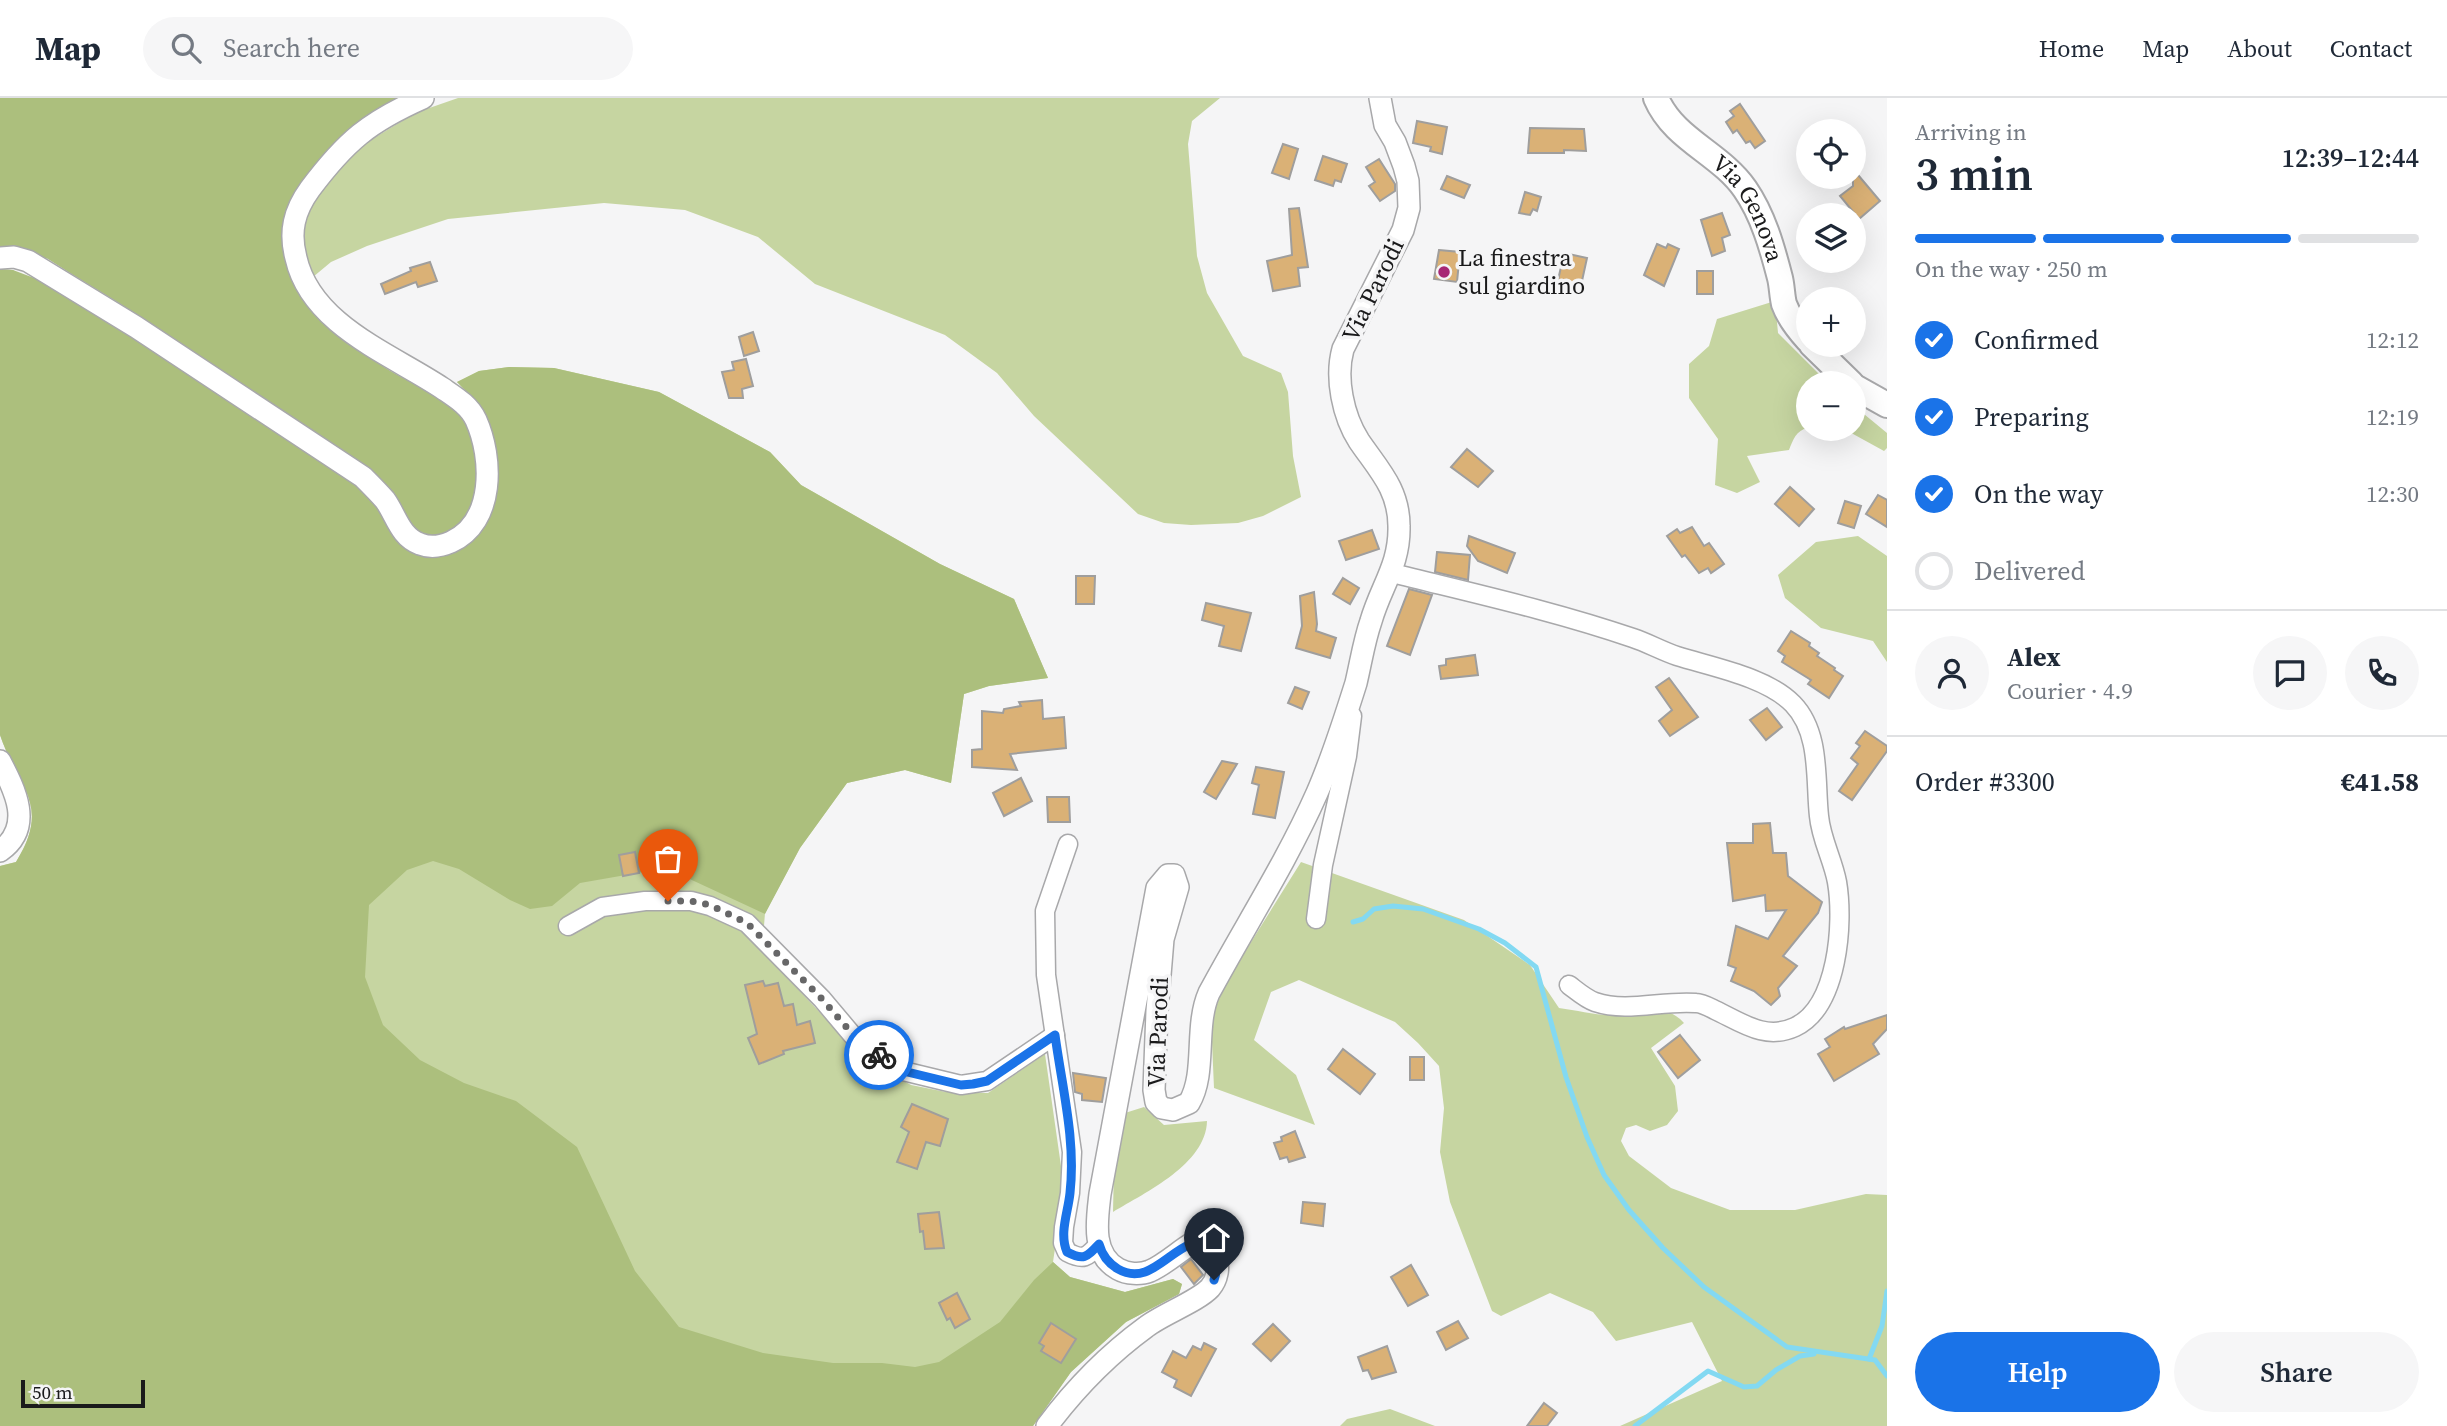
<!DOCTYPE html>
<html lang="en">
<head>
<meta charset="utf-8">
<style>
  :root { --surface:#fff; --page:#f6f6f7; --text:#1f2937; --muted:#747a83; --line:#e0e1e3; --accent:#1a73e8 }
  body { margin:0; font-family:"Source Serif 4",serif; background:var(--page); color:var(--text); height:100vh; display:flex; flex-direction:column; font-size:26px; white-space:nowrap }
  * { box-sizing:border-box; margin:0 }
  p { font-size:23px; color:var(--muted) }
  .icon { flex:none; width:38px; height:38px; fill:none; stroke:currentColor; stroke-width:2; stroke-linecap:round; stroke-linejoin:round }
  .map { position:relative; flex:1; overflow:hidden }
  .panel { display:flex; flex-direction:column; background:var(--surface); width:560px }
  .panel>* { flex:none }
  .fabs { position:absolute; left:1796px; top:21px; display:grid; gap:14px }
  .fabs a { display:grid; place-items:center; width:70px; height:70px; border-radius:50%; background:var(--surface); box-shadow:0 7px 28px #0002; font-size:35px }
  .scale { position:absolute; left:21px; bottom:18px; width:124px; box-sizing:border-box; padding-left:7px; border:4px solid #1a1a1b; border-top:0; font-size:19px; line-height:24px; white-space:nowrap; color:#1a1a1b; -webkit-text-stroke:5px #f5f5f6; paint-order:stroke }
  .pin { position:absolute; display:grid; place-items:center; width:60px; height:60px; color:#fff; margin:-72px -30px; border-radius:50% 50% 50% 0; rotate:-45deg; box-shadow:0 0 7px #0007 }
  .pin .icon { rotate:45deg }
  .courier { position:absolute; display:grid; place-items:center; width:70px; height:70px; margin:-35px; border:5px solid #1a73e8; border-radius:50%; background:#fff; color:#222; box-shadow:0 2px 9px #0007 }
  .summary em { font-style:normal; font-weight:600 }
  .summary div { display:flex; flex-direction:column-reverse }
  .summary { display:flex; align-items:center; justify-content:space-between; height:119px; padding:0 28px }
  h1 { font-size:46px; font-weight:600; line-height:52px }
  .bar { display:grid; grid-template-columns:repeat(4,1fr); gap:10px 7px; align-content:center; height:84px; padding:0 28px }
  .bar i { height:9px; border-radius:5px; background:var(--line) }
  .bar .selected { background:var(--accent) }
  .bar p { grid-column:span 4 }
  .line { display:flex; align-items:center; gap:18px; padding:0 28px; border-top:2px solid var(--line) }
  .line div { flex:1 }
  .round { display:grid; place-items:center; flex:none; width:74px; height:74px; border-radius:37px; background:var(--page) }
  ol { padding:0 28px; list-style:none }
  li { display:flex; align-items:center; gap:21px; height:77px }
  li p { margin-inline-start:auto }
  li .icon { padding:7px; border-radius:50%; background:var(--accent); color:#fff; stroke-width:4 }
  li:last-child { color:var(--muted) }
  li i { width:38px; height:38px; border:4px solid var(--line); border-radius:50% }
  .primary-button { display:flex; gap:14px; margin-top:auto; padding:14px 28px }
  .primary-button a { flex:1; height:80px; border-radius:42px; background:var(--accent); color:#fff; font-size:28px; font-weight:600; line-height:80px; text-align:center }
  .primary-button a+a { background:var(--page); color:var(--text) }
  header { display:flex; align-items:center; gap:42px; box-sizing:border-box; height:98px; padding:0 35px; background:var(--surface); border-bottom:2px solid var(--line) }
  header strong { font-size:33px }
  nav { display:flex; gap:38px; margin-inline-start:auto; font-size:24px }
  .search { width:490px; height:63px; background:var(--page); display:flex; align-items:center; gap:18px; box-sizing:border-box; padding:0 24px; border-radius:38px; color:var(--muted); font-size:26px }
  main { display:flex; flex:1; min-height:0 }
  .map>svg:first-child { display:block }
  .green { fill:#c6d5a1 }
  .forest { fill:#acbf7d }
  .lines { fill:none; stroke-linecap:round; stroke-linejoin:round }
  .stream { stroke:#83d9f2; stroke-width:5 }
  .building { fill:#dab176; stroke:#9f9e9d; stroke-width:2 }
  .minor-casing { stroke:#a8a8aa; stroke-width:21 }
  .tertiary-casing { stroke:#a8a8aa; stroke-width:24 }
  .secondary-casing { stroke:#a8a8aa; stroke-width:28 }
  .minor { stroke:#fff; stroke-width:18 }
  .tertiary { stroke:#fff; stroke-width:21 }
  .secondary { stroke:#fff; stroke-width:24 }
  .done { stroke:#676768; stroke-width:7; stroke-dasharray:0 12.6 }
  .route { stroke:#1a73e8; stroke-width:9 }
  .poi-dot { fill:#a72674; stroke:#f5f5f6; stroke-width:2.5 }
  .labels { text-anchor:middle; stroke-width:7; stroke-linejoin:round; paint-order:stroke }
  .street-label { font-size:24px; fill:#1a1a1b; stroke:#f5f5f6 }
  .poi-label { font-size:24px; fill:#1a1a1b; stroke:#f5f5f6; text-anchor:start }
</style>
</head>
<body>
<header>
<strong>Map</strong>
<div class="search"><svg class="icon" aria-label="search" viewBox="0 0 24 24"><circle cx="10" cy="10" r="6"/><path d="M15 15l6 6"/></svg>Search here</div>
<nav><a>Home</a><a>Map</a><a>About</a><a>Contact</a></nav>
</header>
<main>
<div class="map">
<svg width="1887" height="1328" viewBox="0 0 1887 1328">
  <rect width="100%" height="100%" fill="#f5f5f6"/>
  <!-- green -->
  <g class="green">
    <polygon points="458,0 1220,0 1192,23 1188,46 1197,158 1207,195 1243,258 1281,275 1288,294 1293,358 1301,399 1263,418 1238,425 1191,427 1164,425 1138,416 1034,318 997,275 945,237 815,186 758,139 685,112 604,105 448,121 367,148 331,164 313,179 303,147 303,130 308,111 324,89 356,51 415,15"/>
    <path d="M0 171 13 172 393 437C399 442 406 452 414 455 424 459 435 459 446 456 499 446 506 357 485 317 478 304 467 294 457 284L479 273 509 269 554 270 659 294 770 354 801 387 940 466 1014 501 1048 580 989 588 964 596 951 685 905 672 847 685 800 750 765 815 762 853 862 959 911 987 946 994 988 995 1045 956 1062 1075 1060 1116 1053 1164 1070 1179 1125 1194 1173 1181 1182 1186 1179 1196 1126 1224 1071 1274 1033 1328H0V768L16 764C52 706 18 690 0 637Z"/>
    <path d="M1775 203 1778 235 1828 285H1808V330C1796 332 1793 342 1789 352L1747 358 1760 384 1737 395 1715 387 1718 341 1689 300V266L1709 248 1717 221Z"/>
    <polygon points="1853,307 1887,335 1887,350 1884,353 1844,331 1853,331"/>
    <polygon points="1858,438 1887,458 1887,564 1873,543 1821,530 1785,500 1778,477 1816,444"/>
    <path d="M1301 764 1464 822 1530 867 1559 910C1576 912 1593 917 1610 917 1635 917 1665 903 1684 925L1651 950 1675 988 1678 1013 1667 1027 1650 1033 1636 1027 1626 1030 1621 1043 1629 1058 1671 1090 1730 1112H1795L1866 1096 1887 1097V1328H1620L1722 1283 1692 1224 1616 1243 1593 1214 1550 1195 1501 1218 1492 1213 1450 1104 1440 1054 1444 1010 1439 968 1418 945 1395 924 1299 882 1271 894 1254 942 1296 977 1315 1027 1214 990 1211 921 1226 884Z"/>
    <path d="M1144 1009 1164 1027 1207 1023C1206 1066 1146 1094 1113 1114L1114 1067 1125 1015Z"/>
    <polygon points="1390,1311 1435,1328 1340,1328 1347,1321"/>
  </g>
  <!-- forest -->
  <g class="forest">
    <path d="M0 0H401C387 8 371 15 359 24 315 60 269 110 288 170 291 179 294 188 299 196 317 223 354 248 380 266 406 285 442 293 462 319 484 349 486 444 431 438 405 435 384 381 361 366 287 316 214 267 139 218 109 198 78 181 48 161L17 150 0 151Z"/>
    <path d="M0 171 13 172 42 183 146 248 357 388C364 395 373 403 379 411 389 426 395 445 411 454 420 459 434 459 443 457 479 450 489 423 493 390 495 374 497 358 494 342 489 318 474 301 457 284L479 273 509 269 554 270 659 294 770 354 801 387 940 466 1014 501 1048 580 989 588 964 596 951 685 905 672 847 685 800 750 765 816 666 770 580 785 552 808 530 811 510 802 459 771 433 763 407 772 369 807 365 879 383 927 420 962 464 985 516 1003 577 1049 635 1173 679 1229 763 1255 833 1265H882L915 1269 939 1264 1000 1224 1034 1182 1053 1164 1070 1179 1125 1194 1173 1181 1182 1186 1179 1196 1126 1224 1071 1274 1033 1328H0V768L16 764C52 706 18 690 0 637Z"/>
  </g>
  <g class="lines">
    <!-- stream -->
    <g class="stream">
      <polyline points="1353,824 1363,821 1374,811 1393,808 1423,811 1479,831 1505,845 1536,869 1566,979 1587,1039 1604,1077 1629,1112 1663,1150 1704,1189 1787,1249 1875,1262 1887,1278"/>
      <polyline points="1869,1261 1882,1228 1887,1193"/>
      <polyline points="1635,1328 1708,1273 1744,1289 1757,1288 1776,1272 1800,1258 1814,1256"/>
    </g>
  </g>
  <!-- building -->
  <g class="building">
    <polygon points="1740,6 1765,43 1755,50 1750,43 1746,45 1737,32 1733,35 1726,24 1734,18 1730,13"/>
    <polygon points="1417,23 1447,29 1442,56 1430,53 1431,49 1413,45"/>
    <polygon points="1530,30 1584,31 1586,53 1564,52 1564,55 1528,55"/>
    <polygon points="1283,46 1298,51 1289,81 1272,75"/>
    <polygon points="1323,58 1347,66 1341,84 1335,82 1333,88 1315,82"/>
    <polygon points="1379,61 1395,86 1395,93 1380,103 1369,88 1375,84 1366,69"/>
    <polygon points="1853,71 1880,103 1859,121 1840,98 1853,88"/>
    <polygon points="1447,78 1470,87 1464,100 1441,91"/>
    <polygon points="1525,94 1541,99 1537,113 1533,111 1530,117 1519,115"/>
    <polygon points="1299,110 1308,169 1298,170 1300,188 1273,193 1267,163 1292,157 1289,111"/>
    <polygon points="1722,115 1730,137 1722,140 1725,153 1712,158 1701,122"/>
    <polygon points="1657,146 1666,150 1668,146 1679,151 1664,188 1644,177"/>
    <polygon points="1439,152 1460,154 1457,184 1434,181"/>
    <polygon points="1564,155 1587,160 1580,192 1557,187"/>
    <polygon points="430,164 437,183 418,189 416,184 385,196 381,186 411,173 410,170"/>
    <rect x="1697" y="173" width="16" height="23"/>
    <polygon points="753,234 759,253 744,258 739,239"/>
    <polygon points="746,261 753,288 742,291 743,300 729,300 722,274 734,272 732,264"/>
    <polygon points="1467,351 1493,373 1478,389 1451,369"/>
    <polygon points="1790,389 1814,411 1799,428 1775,406"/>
    <polygon points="1878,397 1887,402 1887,429 1866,416"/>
    <polygon points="1845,403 1861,408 1854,430 1838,425"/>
    <polygon points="1692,429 1704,448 1709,445 1724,466 1711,475 1708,470 1699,475 1685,457 1682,459 1667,438 1677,431 1680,435"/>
    <polygon points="1372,432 1379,451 1346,462 1339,443"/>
    <polygon points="1469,438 1515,455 1507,475 1478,463 1467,448"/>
    <polygon points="1437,454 1470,457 1468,482 1435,474"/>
    <polygon points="1076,478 1095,478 1094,506 1076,506"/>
    <polygon points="1343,480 1359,490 1350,506 1333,496"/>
    <polygon points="1409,491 1432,497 1410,557 1387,548"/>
    <polygon points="1314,494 1317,526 1316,533 1336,540 1330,560 1296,550 1302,528 1300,498"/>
    <polygon points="1206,505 1251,515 1241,553 1219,548 1224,528 1202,522"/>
    <polygon points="1791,533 1810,545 1809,548 1819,555 1817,558 1835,570 1834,572 1843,578 1829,600 1808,586 1811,582 1782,564 1785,558 1778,553"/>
    <polygon points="1475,557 1478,577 1441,581 1439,568 1446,567 1446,561"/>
    <polygon points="1669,580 1698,619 1670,638 1659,623 1672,612 1656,589"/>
    <polygon points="1295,589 1309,594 1302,611 1288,605"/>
    <polygon points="1042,602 1043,621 1064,619 1066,650 1010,656 1017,672 972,669 972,652 982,651 982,613 1003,615 1004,611 1021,608 1019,604"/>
    <polygon points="1767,610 1782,629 1766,642 1750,622"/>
    <polygon points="1865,633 1887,648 1887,653 1852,702 1839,693 1858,666 1851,660 1860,648 1856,645"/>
    <polygon points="1222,663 1237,666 1216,701 1204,694"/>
    <polygon points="1256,669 1284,674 1275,720 1253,716 1259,687 1252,685"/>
    <polygon points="1021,680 1032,703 1004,718 993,695"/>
    <polygon points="1047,699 1069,699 1070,724 1048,724"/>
    <polygon points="1770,725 1773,755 1786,755 1788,778 1822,804 1818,815 1783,858 1797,868 1778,890 1780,898 1771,907 1754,893 1731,883 1736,870 1728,867 1736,828 1768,841 1786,812 1766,813 1765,797 1733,803 1727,745 1753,745 1753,726"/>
    <polygon points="635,754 639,775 623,778 619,757"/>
    <polygon points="763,883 765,888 778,885 784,908 793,906 797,927 810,923 815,945 783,953 784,956 759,966 748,940 757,936 745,887"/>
    <polygon points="1887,917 1887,931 1873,946 1879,956 1834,983 1818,956 1830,949 1825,941 1844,929 1845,931"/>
    <polygon points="1680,937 1700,962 1678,980 1658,954"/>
    <polygon points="1343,951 1375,976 1360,996 1328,971"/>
    <rect x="1410" y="959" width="14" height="23"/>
    <polygon points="1073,975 1106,980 1102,1004 1082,1002 1082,996 1075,994"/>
    <polygon points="912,1006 948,1021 940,1048 926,1044 917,1071 897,1064 909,1034 901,1029"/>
    <polygon points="1295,1033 1305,1059 1289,1064 1287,1059 1280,1061 1274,1045 1282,1043 1281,1039"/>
    <polygon points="1303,1104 1325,1106 1323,1128 1301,1125"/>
    <polygon points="939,1114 944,1150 925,1151 923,1133 920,1134 918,1116"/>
    <polygon points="1191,1161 1203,1177 1194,1186 1181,1169"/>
    <polygon points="1411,1167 1428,1197 1408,1208 1391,1179"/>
    <polygon points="957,1195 970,1221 955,1230 950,1220 947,1222 939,1205"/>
    <polygon points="1458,1223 1468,1240 1446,1252 1437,1234"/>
    <polygon points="1051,1225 1076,1241 1061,1265 1041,1253 1044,1248 1039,1245"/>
    <polygon points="1273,1226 1290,1243 1271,1263 1253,1246"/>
    <polygon points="1204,1245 1216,1251 1191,1298 1174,1289 1177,1282 1162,1274 1173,1253 1186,1260 1193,1248 1201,1252"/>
    <polygon points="1387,1248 1396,1274 1372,1281 1368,1272 1363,1273 1358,1259"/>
    <polygon points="1544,1305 1557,1315 1547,1328 1527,1328"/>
  </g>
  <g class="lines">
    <!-- minor casing -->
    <g class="minor-casing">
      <g id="minor">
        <path d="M1392 475C1472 495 1554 513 1633 540 1648 545 1662 553 1677 558 1712 569 1767 579 1793 606 1821 635 1815 682 1819 718 1821 741 1833 762 1837 784 1844 825 1838 909 1795 929 1765 943 1741 924 1715 912 1709 909 1702 905 1696 905 1662 902 1628 915 1595 904 1586 901 1577 893 1569 887"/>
        <path d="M1068 746 1045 813 1046 877 1072 1054 1070 1095 1064 1129 1063 1145 1067 1154C1084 1163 1087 1159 1099 1146"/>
        <polyline points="1316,821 1323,767 1347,658 1352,618"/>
        <polyline points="568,828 602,809 645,803 691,803 710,808 747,825 822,901 854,939 899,972 961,987 987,983 1055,937"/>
      </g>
    </g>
    <!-- tertiary casing -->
    <g class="tertiary-casing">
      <g id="tertiary">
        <path d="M0 160 14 159 28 163 136 229 363 379C370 386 378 394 385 402 396 417 400 439 420 446 430 450 442 448 451 444 495 424 493 360 476 322 469 307 455 299 442 290 391 256 311 227 296 160 289 134 294 113 310 91 346 43 369 24 423 0"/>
        <path d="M0 663C15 692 34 729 0 753"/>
        <path d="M1047 1328C1074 1292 1109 1256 1146 1229 1161 1217 1198 1203 1210 1190 1225 1173 1217 1141 1191 1146 1178 1154 1164 1167 1150 1173 1140 1177 1127 1176 1118 1171 1091 1156 1097 1122 1100 1096L1157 790 1168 777H1174L1178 789 1163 841 1157 913 1154 992 1156 1004 1162 1010 1173 1012 1189 1005C1207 975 1194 929 1209 895 1245 828 1286 765 1317 695 1332 661 1345 620 1356 585 1361 564 1364 543 1371 523 1381 488 1400 467 1399 428 1399 391 1378 371 1359 343 1343 318 1335 280 1343 251L1403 132 1409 110 1408 83 1404 68 1395 44 1385 27 1380 0"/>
      </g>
    </g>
    <!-- secondary casing -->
    <g class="secondary-casing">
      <g id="secondary">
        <path id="s1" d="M1656 0C1674 42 1720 55 1745 91 1763 117 1772 149 1780 180 1782 188 1782 198 1784 206 1789 220 1798 231 1808 242"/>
        <polyline points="1812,247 1851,285"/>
        <polyline points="1853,288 1887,307"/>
      </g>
    </g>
    <!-- minor -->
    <use href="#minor" class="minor"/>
    <!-- tertiary -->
    <use href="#tertiary" class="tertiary"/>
    <!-- secondary -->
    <use href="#secondary" class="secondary"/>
  </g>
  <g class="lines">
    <!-- done -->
    <polyline class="done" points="668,803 691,803 710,807 747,825 822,901 855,939 879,957"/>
    <!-- route -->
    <path class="route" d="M879 957 899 972 961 987 973 986 987 983 1055 937C1062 989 1076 1042 1070 1095 1068 1115 1059 1135 1067 1154 1084 1163 1087 1159 1099 1146 1102 1157 1108 1165 1118 1171 1147 1188 1167 1155 1191 1146 1214 1137 1220 1167 1214 1182"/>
  </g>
  <!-- markers -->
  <circle class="poi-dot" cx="1444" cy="174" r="7"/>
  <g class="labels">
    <!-- street labels -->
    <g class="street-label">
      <text dy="8" stroke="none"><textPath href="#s1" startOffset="147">Via Genova</textPath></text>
      <text transform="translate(1373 192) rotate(-64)" y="8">Via Parodi</text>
      <text transform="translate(1158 934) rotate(-88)" y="8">Via Parodi</text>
    </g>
    <!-- poi labels -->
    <g class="poi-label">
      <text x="1458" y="168">La finestra<tspan x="1458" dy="28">sul giardino</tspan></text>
    </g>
  </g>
</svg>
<div class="fabs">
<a><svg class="icon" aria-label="locate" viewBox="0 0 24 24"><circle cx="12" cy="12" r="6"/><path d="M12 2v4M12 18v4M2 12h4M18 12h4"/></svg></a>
<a><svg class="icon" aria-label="layers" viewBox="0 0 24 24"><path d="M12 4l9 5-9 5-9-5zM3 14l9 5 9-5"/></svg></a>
<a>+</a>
<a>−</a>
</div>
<div class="scale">50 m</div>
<div class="pin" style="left:668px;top:803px;background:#ea580c"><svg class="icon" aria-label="bag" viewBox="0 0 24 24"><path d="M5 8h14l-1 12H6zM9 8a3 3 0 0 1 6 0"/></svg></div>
<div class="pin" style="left:1214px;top:1182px;background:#1f2937"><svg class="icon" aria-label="home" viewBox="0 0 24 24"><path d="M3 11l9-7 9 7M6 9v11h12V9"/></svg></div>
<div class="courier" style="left:879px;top:957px"><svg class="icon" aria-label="bike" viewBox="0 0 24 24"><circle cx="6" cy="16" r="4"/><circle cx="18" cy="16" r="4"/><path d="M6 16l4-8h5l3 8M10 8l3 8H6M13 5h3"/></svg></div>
</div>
<section class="panel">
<div class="summary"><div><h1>3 min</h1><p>Arriving in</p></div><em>12:39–12:44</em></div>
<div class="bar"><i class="selected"></i><i class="selected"></i><i class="selected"></i><i></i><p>On the way · 250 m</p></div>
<ol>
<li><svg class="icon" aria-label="check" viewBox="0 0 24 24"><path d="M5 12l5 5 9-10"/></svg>Confirmed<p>12:12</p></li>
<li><svg class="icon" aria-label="check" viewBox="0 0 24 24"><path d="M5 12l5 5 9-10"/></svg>Preparing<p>12:19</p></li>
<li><svg class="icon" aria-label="check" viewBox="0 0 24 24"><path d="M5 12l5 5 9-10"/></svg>On the way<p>12:30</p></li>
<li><i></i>Delivered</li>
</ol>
<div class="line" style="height:126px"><a class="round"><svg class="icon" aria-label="person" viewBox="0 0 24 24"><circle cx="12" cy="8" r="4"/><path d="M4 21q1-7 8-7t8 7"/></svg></a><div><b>Alex</b><p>Courier · 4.9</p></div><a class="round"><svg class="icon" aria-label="chat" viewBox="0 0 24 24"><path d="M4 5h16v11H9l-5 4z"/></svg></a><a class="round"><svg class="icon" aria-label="phone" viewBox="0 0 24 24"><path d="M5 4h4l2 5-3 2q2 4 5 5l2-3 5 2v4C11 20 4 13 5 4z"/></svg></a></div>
<div class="line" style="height:91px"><div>Order #3300</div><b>€41.58</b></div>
<div class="primary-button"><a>Help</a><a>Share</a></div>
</section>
</main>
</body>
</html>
